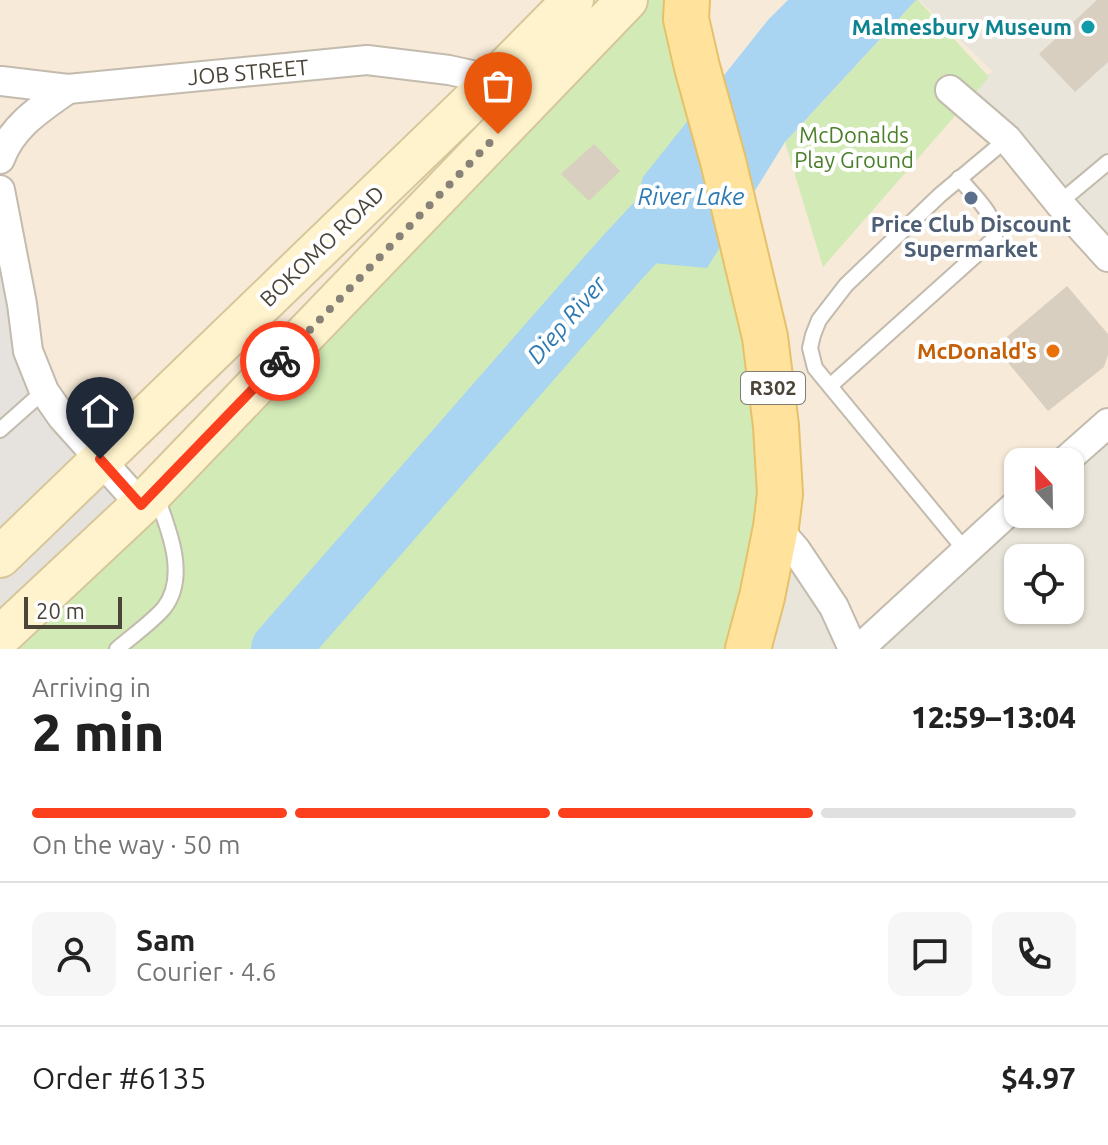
<!DOCTYPE html>
<html lang="en">
<head>
<meta charset="utf-8">
<style>
  :root { --surface:#fff; --page:#f6f6f6; --text:#222; --muted:#767676; --line:#e0e0e0; --accent:#fc3f1d }
  body { margin:0; font-family:Ubuntu,sans-serif; background:var(--page); color:var(--text); height:100vh; display:flex; flex-direction:column; font-size:30px; white-space:nowrap }
  * { box-sizing:border-box; margin:0 }
  p { font-size:26px; color:var(--muted) }
  .icon { flex:none; width:44px; height:44px; fill:none; stroke:currentColor; stroke-width:2; stroke-linecap:round; stroke-linejoin:round }
  .map { position:relative; height:649px; overflow:hidden }
  .details { display:flex; flex-direction:column; background:var(--surface); flex:1 }
  .details>* { flex:none }
  .needle { width:52px; rotate:338deg }
  .fabs { position:absolute; left:1004px; top:448px; display:grid; gap:16px }
  .fabs a { display:grid; place-items:center; width:80px; height:80px; border-radius:16px; background:var(--surface); box-shadow:0 2px 6px #0004; font-size:40px }
  .scale { position:absolute; left:24px; bottom:20px; width:98px; box-sizing:border-box; padding-left:8px; border:4px solid #4b4439; border-top:0; font-size:22px; line-height:28px; white-space:nowrap; color:#4b4439; -webkit-text-stroke:6px #fff; paint-order:stroke }
  .pin { position:absolute; display:grid; place-items:center; width:68px; height:68px; color:#fff; margin:-82px -34px; border-radius:50% 50% 50% 0; rotate:-45deg; box-shadow:0 0 8px #0007 }
  .pin .icon { rotate:45deg }
  .courier { position:absolute; display:grid; place-items:center; width:80px; height:80px; margin:-40px; border:6px solid #fc3f1d; border-radius:50%; background:#fff; color:#222; box-shadow:0 2px 10px #0007 }
  .headline em { font-style:normal; font-weight:800 }
  .headline div { display:flex; flex-direction:column-reverse }
  .headline { display:flex; align-items:center; justify-content:space-between; height:136px; padding:0 32px }
  h1 { font-size:52px; font-weight:800; line-height:60px }
  .bar { display:grid; grid-template-columns:repeat(4,1fr); gap:12px 8px; align-content:center; height:96px; padding:0 32px }
  .bar i { height:10px; border-radius:6px; background:var(--line) }
  .bar .current { background:var(--accent) }
  .bar p { grid-column:span 4 }
  .line { display:flex; align-items:center; gap:20px; padding:0 32px; border-top:2px solid var(--line) }
  .line div { flex:1 }
  .round { display:grid; place-items:center; flex:none; width:84px; height:84px; border-radius:16px; background:var(--page) }
  .map>svg:first-child { display:block }
  .residential { fill:#eae5da; fill-rule:evenodd }
  .commercial { fill:#f7ead8 }
  .industrial { fill:#e6e2dd }
  .green { fill:#d2eab5 }
  .water { fill:#a9d4f2 }
  .lines { fill:none; stroke-linecap:round; stroke-linejoin:round }
  .river { stroke:#a9d4f2; stroke-width:58 }
  .building { fill:#d8cfc1 }
  .lane-casing { stroke:#c2bbae; stroke-width:18 }
  .street-casing { stroke:#c2bbae; stroke-width:32 }
  .secondary-casing { stroke:#d6c79b; stroke-width:44 }
  .primary-casing { stroke:#e6c16a; stroke-width:48 }
  .lane { stroke:#fff; stroke-width:14 }
  .street { stroke:#fff; stroke-width:28 }
  .secondary { stroke:#fff3cd; stroke-width:40 }
  .primary { stroke:#ffe39c; stroke-width:44 }
  .done { stroke:#878178; stroke-width:8; stroke-dasharray:0 14.4 }
  .route { stroke:#fc3f1d; stroke-width:10 }
  .culture-dot { fill:#0f9aa8; stroke:#fff; stroke-width:3 }
  .service-dot { fill:#5c6f8a; stroke:#fff; stroke-width:3 }
  .food-dot { fill:#e8710a; stroke:#fff; stroke-width:3 }
  .labels { text-anchor:middle; stroke-width:8; stroke-linejoin:round; paint-order:stroke }
  .shield { fill:#fff; stroke:#817c74; stroke-width:2 }
  .shield-label { font-size:20px; font-weight:bold; fill:#4b4439 }
  .culture-label { font-size:22px; font-weight:bold; fill:#0d838f; stroke:#fff; text-anchor:end }
  .street-label { font-size:22px; fill:#4b4439; stroke:#fff }
  .park-label { font-size:22px; fill:#4a7f2a; stroke:#fff }
  .service-label { font-size:22px; font-weight:bold; fill:#4e5e75; stroke:#fff }
  .food-label { font-size:22px; font-weight:bold; fill:#c56008; stroke:#fff; text-anchor:end }
  .water-label { font-size:24px; font-style:italic; fill:#2e7ab2; stroke:#fff }
</style>
</head>
<body>
<div class="map">
<svg width="1108" height="649" viewBox="0 0 1108 649">
  <rect width="100%" height="100%" fill="#f6f3ec"/>
  <!-- residential -->
  <g class="residential">
    <polygon points="919,0 1108,0 1108,257 950,90 992,72"/>
    <path d="M1108 423V649H859L1018 514H1070V462ZM1018 558H1070V610H1018Z"/>
    <polygon points="776,527 853,649 748,649"/>
  </g>
  <!-- commercial -->
  <g class="commercial">
    <polygon points="0,0 627,0 141,505 44,391 0,190"/>
    <polygon points="669,0 919,0 993,72 951,90 1108,257 1108,423 1064,462 1018,462 1018,503 859,649 796,550"/>
  </g>
  <!-- industrial -->
  <polygon class="industrial" points="0,190 28,351 141,505 0,637"/>
  <!-- green -->
  <g class="green">
    <polygon points="627,0 669,0 772,385 748,649 0,649"/>
    <polygon points="916,0 918,0 989,77 823,267 785,142"/>
  </g>
  <!-- water -->
  <polygon class="water" points="788,0 916,0 785,142 707,268 620,260 643,177 768,20"/>
  <g class="lines">
    <!-- river -->
    <polyline class="river" points="280,649 620,260 674,202"/>
  </g>
  <!-- building -->
  <g class="building">
    <polygon points="1097,0 1108,0 1108,62 1075,92 1039,54"/>
    <polygon points="594,144 620,171 589,201 561,174"/>
    <polygon points="1067,286 1108,334 1108,355 1104,367 1048,411 995,347"/>
  </g>
  <g class="lines">
    <!-- lane casing -->
    <g class="lane-casing">
      <g id="lane">
        <polyline points="1059,203 1108,162"/>
        <path d="M830 386 995 238C998 216 972 194 959 178"/>
        <polyline points="0,430 44,391"/>
        <polyline points="965,550 815,368 810,348 813,335 819,320 846,285 940,195 1007,139"/>
        <path d="M117 649C132 636 151 623 164 608 189 576 168 528 156 495"/>
      </g>
    </g>
    <!-- street casing -->
    <g class="street-casing">
      <g id="street">
        <polyline points="1,81 68,89 367,60 449,70 494,80"/>
        <polyline points="950,90 1007,139 1059,203 1108,257"/>
        <path d="M0 159C12 126 41 108 68 89"/>
        <polyline points="0,190 22,304 28,351 44,391 62,417 141,505"/>
        <polyline points="1064,462 1108,423"/>
        <polyline points="776,527 796,550 834,607 853,649"/>
        <polyline points="859,649 1018,503"/>
      </g>
    </g>
    <!-- secondary casing -->
    <g class="secondary-casing">
      <g id="secondary">
        <polyline points="0,557 494,80 573,0"/>
        <polyline points="0,637 141,505 627,0"/>
      </g>
    </g>
    <!-- primary casing -->
    <g class="primary-casing">
      <polyline id="primary" points="687,0 686,19 697,67 723,161 765,337 776,426 780,494 776,527 762,597 748,649"/>
    </g>
    <!-- lane -->
    <use href="#lane" class="lane"/>
    <!-- street -->
    <use href="#street" class="street"/>
    <!-- secondary -->
    <use href="#secondary" class="secondary"/>
    <!-- primary -->
    <use href="#primary" class="primary"/>
  </g>
  <g class="lines">
    <!-- done -->
    <polyline class="done" points="280,361 498,134"/>
    <!-- route -->
    <polyline class="route" points="100,459 141,505 280,361"/>
  </g>
  <!-- markers -->
  <circle class="culture-dot" cx="1088" cy="27" r="8"/>
  <circle class="service-dot" cx="971" cy="198" r="8"/>
  <circle class="food-dot" cx="1053" cy="351" r="8"/>
  <g class="labels">
    <!-- shield labels -->
    <rect class="shield" x="741" y="372" width="64" height="32" rx="6"/>
    <g class="shield-label">
      <text x="773" y="395">R302</text>
    </g>
    <!-- culture labels -->
    <g class="culture-label">
      <text x="1072" y="35">Malmesbury Museum</text>
    </g>
    <!-- street labels -->
    <g class="street-label">
      <text transform="translate(248 72) rotate(-5)" y="8">JOB STREET</text>
      <text transform="translate(322 246) rotate(-44)" y="8">BOKOMO ROAD</text>
    </g>
    <!-- park labels -->
    <g class="park-label">
      <text x="854" y="143">McDonalds<tspan x="854" dy="25">Play Ground</tspan></text>
    </g>
    <!-- service labels -->
    <g class="service-label">
      <text x="971" y="232">Price Club Discount<tspan x="971" dy="25">Supermarket</tspan></text>
    </g>
    <!-- food labels -->
    <g class="food-label">
      <text x="1037" y="359">McDonald's</text>
    </g>
    <!-- water labels -->
    <g class="water-label">
      <text x="691" y="205">River Lake</text>
      <text transform="translate(567 320) rotate(-49)" y="8">Diep River</text>
    </g>
  </g>
</svg>
<div class="fabs">
<a><svg class="needle" viewBox="-14 -14 28 28"><path d="M0-13l5 13h-10z" fill="#e53935"/><path d="M0 13l5-13h-10z" fill="#767676"/></svg></a>
<a><svg class="icon" aria-label="locate" viewBox="0 0 24 24"><circle cx="12" cy="12" r="6"/><path d="M12 2v4M12 18v4M2 12h4M18 12h4"/></svg></a>
</div>
<div class="scale">20 m</div>
<div class="pin" style="left:498px;top:134px;background:#ea580c"><svg class="icon" aria-label="bag" viewBox="0 0 24 24"><path d="M5 8h14l-1 12H6zM9 8a3 3 0 0 1 6 0"/></svg></div>
<div class="pin" style="left:100px;top:459px;background:#1f2937"><svg class="icon" aria-label="home" viewBox="0 0 24 24"><path d="M3 11l9-7 9 7M6 9v11h12V9"/></svg></div>
<div class="courier" style="left:280px;top:361px"><svg class="icon" aria-label="bike" viewBox="0 0 24 24"><circle cx="6" cy="16" r="4"/><circle cx="18" cy="16" r="4"/><path d="M6 16l4-8h5l3 8M10 8l3 8H6M13 5h3"/></svg></div>
</div>
<section class="details">
<div class="headline"><div><h1>2 min</h1><p>Arriving in</p></div><em>12:59–13:04</em></div>
<div class="bar"><i class="current"></i><i class="current"></i><i class="current"></i><i></i><p>On the way · 50 m</p></div>
<div class="line" style="height:144px"><a class="round"><svg class="icon" aria-label="person" viewBox="0 0 24 24"><circle cx="12" cy="8" r="4"/><path d="M4 21q1-7 8-7t8 7"/></svg></a><div><b>Sam</b><p>Courier · 4.6</p></div><a class="round"><svg class="icon" aria-label="chat" viewBox="0 0 24 24"><path d="M4 5h16v11H9l-5 4z"/></svg></a><a class="round"><svg class="icon" aria-label="phone" viewBox="0 0 24 24"><path d="M5 4h4l2 5-3 2q2 4 5 5l2-3 5 2v4C11 20 4 13 5 4z"/></svg></a></div>
<div class="line" style="height:104px"><div>Order #6135</div><b>$4.97</b></div>
</section>
</body>
</html>
